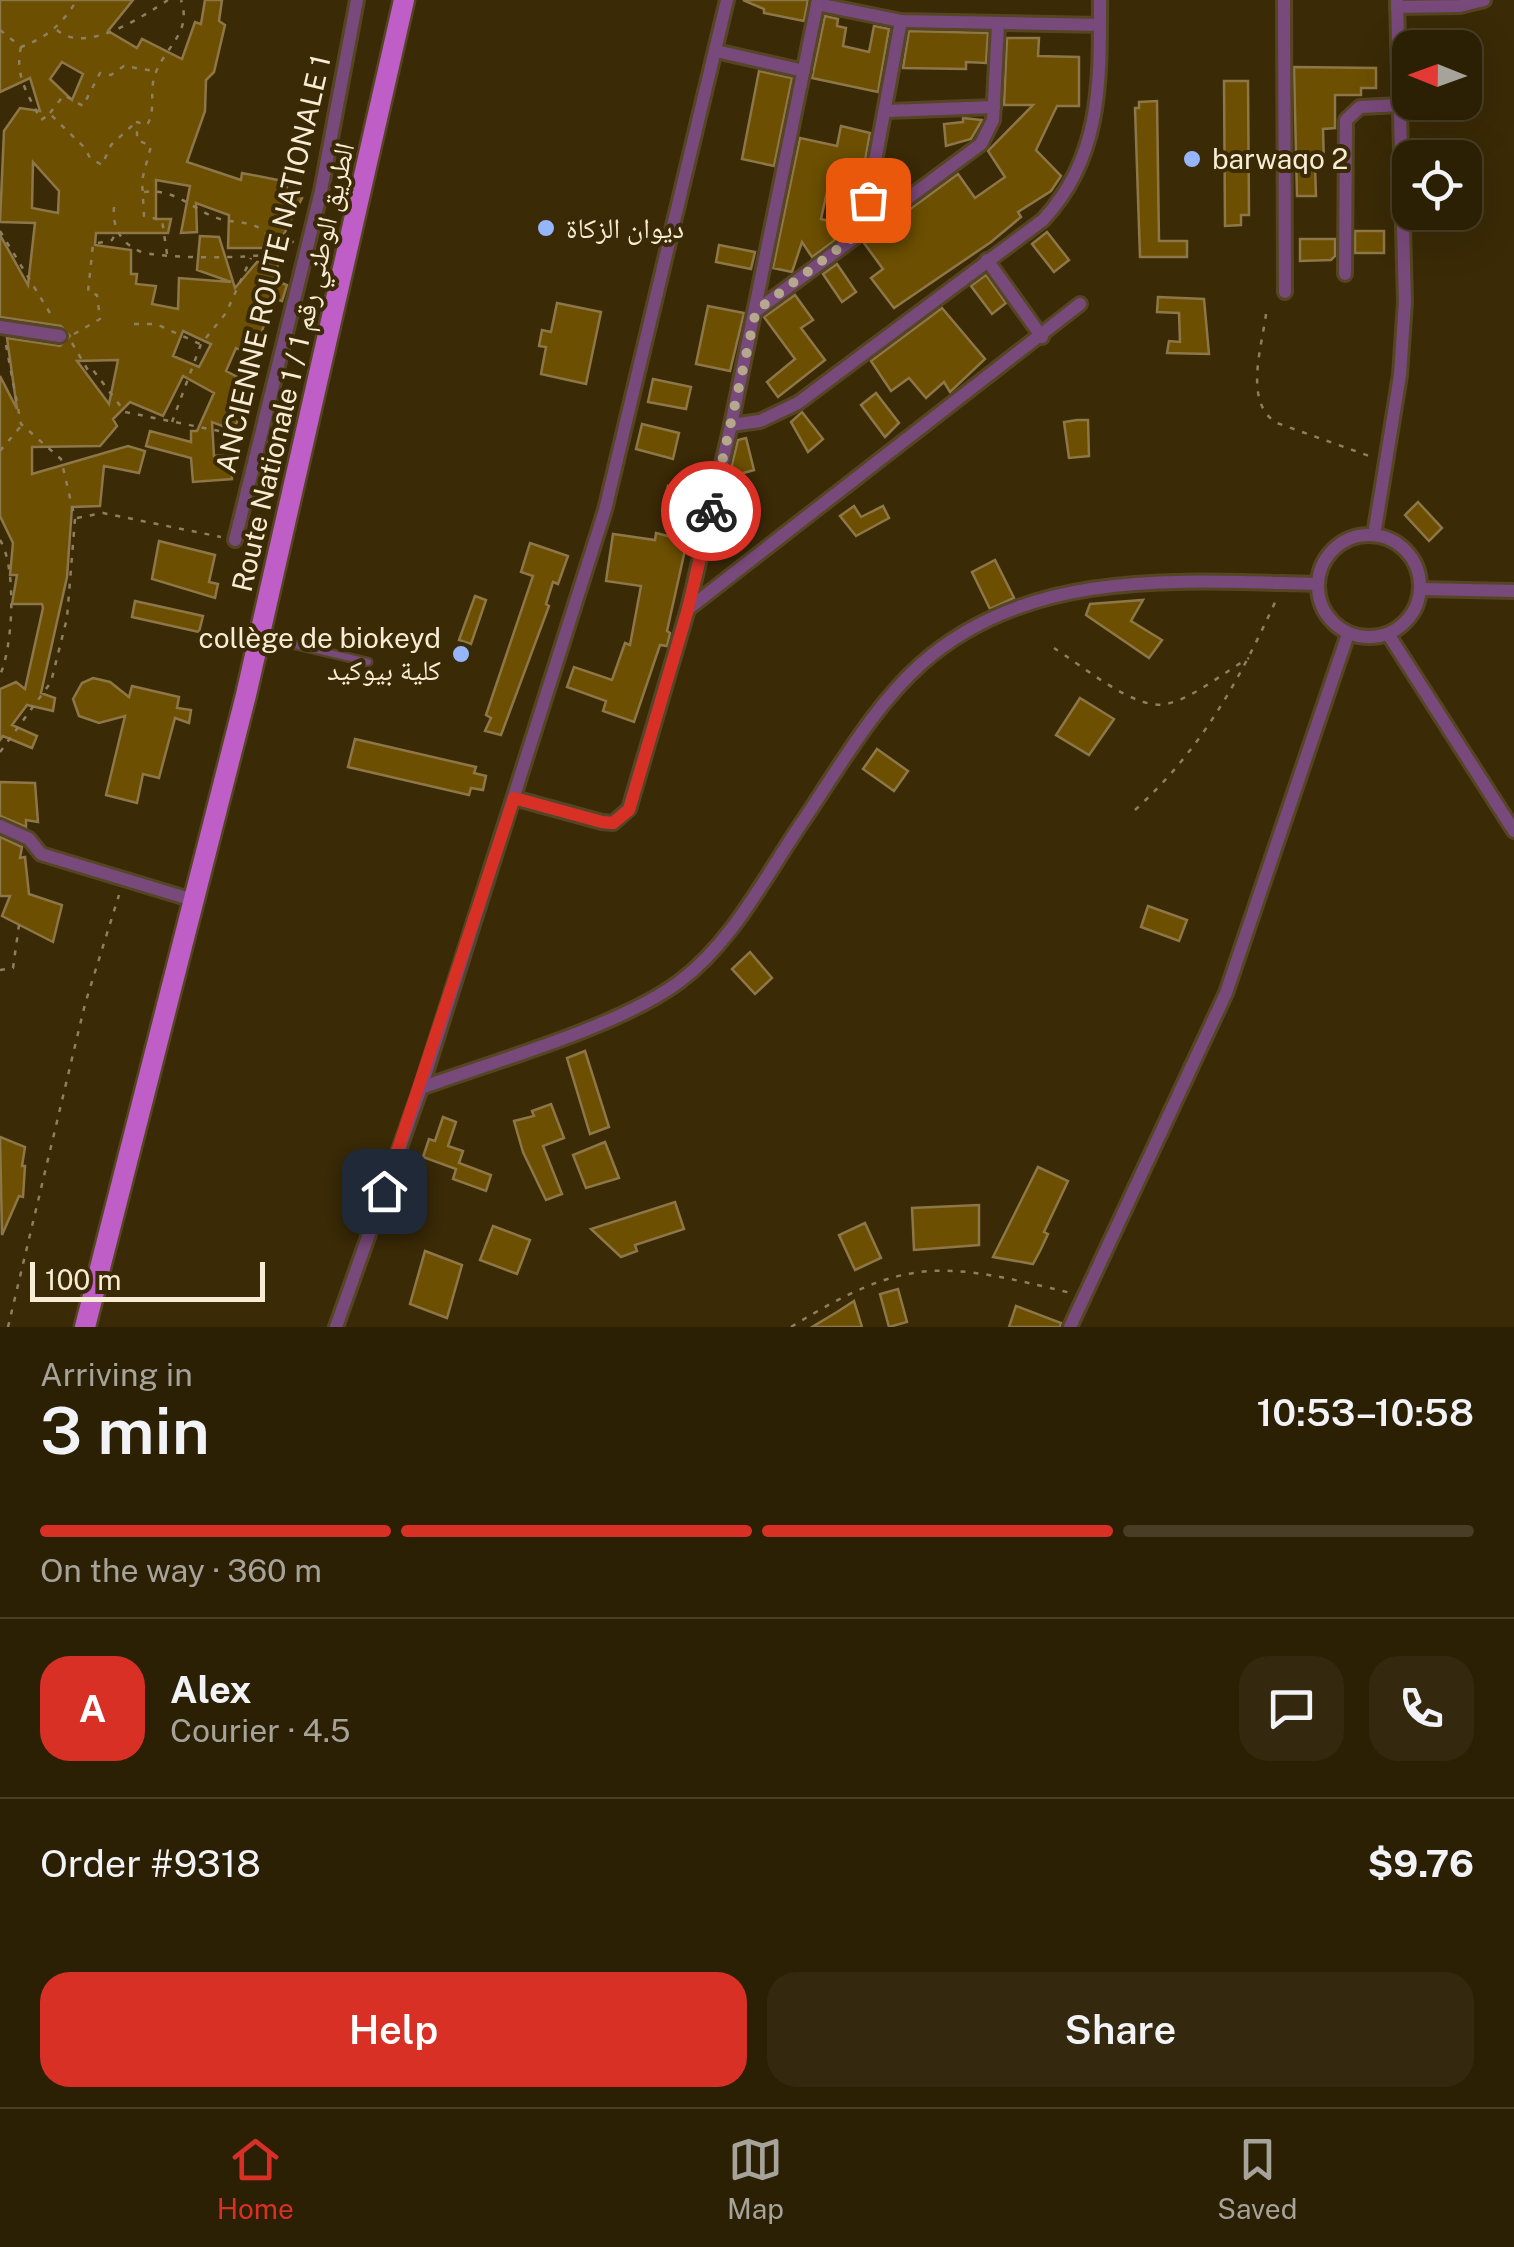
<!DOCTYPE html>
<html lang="en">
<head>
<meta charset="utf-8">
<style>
  :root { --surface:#2c2004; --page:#34280e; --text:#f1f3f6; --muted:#a6a39a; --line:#483e26; --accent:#d93025 }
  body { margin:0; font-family:"Public Sans","Noto Naskh Arabic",sans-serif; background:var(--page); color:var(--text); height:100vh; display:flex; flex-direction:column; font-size:38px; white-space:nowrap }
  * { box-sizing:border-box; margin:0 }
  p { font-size:32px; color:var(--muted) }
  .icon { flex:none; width:55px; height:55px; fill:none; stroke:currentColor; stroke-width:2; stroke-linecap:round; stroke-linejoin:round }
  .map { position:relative; height:1327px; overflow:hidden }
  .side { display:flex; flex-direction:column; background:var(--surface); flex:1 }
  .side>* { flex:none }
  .needle { width:65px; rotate:271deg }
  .tools { position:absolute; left:1392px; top:30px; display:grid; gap:20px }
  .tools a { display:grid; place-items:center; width:90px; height:90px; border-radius:20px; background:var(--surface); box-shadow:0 10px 40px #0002,0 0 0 2px var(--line); font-size:50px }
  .scale { position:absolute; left:30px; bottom:25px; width:235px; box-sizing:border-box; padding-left:10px; border:5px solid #f8ecd4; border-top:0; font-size:28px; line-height:35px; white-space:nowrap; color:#f8ecd4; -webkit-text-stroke:8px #3a2a06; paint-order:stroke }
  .pin { position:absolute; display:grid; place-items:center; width:85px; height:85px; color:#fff; margin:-42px; border-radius:20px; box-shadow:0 5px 15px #0006 }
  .courier { position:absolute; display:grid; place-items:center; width:100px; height:100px; margin:-50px; border:8px solid #d93025; border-radius:50%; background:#fff; color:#222; box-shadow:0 2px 12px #0007 }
  .headline em { font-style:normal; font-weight:600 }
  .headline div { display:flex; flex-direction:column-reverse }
  .headline { display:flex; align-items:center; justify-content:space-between; height:170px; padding:0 40px }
  h1 { font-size:65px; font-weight:600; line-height:75px }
  .bar { display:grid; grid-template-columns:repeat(4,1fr); gap:15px 10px; align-content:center; height:120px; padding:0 40px }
  .bar i { height:12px; border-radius:8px; background:var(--line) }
  .bar .active { background:var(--accent) }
  .bar p { grid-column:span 4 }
  .line { display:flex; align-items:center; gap:25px; padding:0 40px; border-top:2px solid var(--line) }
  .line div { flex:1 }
  .round { display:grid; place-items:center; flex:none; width:105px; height:105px; border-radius:30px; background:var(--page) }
  .primary-button { display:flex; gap:20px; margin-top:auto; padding:20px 40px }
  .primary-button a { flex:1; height:115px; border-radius:30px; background:var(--accent); color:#fff; font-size:40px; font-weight:600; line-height:115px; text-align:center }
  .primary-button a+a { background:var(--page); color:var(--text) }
  .tab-bar { display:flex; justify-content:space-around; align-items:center; height:140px; border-top:2px solid var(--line); background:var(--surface); font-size:28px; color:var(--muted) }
  .tab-bar a { display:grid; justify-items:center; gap:5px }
  .tab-bar .active { color:var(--accent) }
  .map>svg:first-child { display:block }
  .building { fill:#6c4f00; stroke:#8d7648; stroke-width:2.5; fill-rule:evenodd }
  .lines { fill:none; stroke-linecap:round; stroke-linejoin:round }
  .service-casing { stroke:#554523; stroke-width:11 }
  .minor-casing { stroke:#554523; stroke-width:18 }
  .primary-casing { stroke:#554523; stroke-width:25 }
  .path { stroke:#8d7f60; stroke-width:2.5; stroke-dasharray:5 8; stroke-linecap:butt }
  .service { stroke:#78497b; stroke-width:6 }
  .minor { stroke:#78497b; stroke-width:12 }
  .primary { stroke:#c05ec8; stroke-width:20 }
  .done { stroke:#b6a88c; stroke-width:10; stroke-dasharray:0 18 }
  .route { stroke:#d93025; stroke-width:12 }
  .poi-dot { fill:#95b6fd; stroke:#3a2a06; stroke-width:4 }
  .labels { text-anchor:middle; stroke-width:8; stroke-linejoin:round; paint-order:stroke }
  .poi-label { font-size:28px; fill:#f8ecd4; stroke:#3a2a06; text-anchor:start }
  .street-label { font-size:28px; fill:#f8ecd4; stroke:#3a2a06 }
</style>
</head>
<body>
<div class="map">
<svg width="1514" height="1327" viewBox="0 0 1514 1327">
  <rect width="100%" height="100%" fill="#3a2a06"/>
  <!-- building -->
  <g class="building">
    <path d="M0 0H133L108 31 137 48 142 39 182 59 195 22 201 24 205 0H222L219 21 225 25 214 72 206 80 205 111 187 162 241 180 242 173 288 182 286 191 302 198 283 236 271 248H228L229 215 196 203 197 232 181 233 190 186 156 180V219H171L168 233H96L95 245 131 250V274H137L136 284 156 286 152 304 178 309 179 278 231 282 197 270 200 236 219 237 235 288 257 262 278 263 276 281 287 285 282 301 274 298 253 355 236 348 226 371 251 384 237 411 242 412 233 430 212 422 214 456 231 455 232 479 193 482 191 458 146 446 150 431 191 442V431H197L214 393 183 376 163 416 130 402 113 419 117 426 100 446 32 447V474L128 446 145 451 139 473 104 466 100 506 72 507 67 577 41 693 55 698 53 711 27 705 12 725 37 736 32 748 3 736 0 740V689L16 682 25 689 43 608 42 604H12L17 575H10L13 543 0 516V376L17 409 7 338 60 346 70 336 61 326 0 317V235L28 285 35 223 0 222 4 131 20 108 40 111 30 78 0 92ZM62 62 83 74 72 100 50 79ZM33 162 59 191 58 213 32 208ZM183 331 211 344 199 367 173 356ZM118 360 109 404 77 361Z"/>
    <polygon points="743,0 808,0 804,21 764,13 764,9"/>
    <polygon points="825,16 838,19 837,26 846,28 843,46 869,52 874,26 889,29 878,92 812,78"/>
    <polygon points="909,31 988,33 986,63 966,62 966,69 903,68"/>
    <polygon points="1007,38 1039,38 1038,56 1079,57 1079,106 1057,106 1036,150 1061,176 1051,191 1018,212 1021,217 991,242 894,308 871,278 883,269 864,243 958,174 975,198 1005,177 988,151 1033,105 1004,105"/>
    <polygon points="1294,67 1376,68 1376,88 1361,88 1361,95 1335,95 1335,128 1323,129 1324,165 1315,165 1316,196 1297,196"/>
    <polygon points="759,71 792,78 774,166 742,159"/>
    <polygon points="1224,81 1248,81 1249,215 1241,215 1241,225 1225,226"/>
    <polygon points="1157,101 1159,241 1187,241 1187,257 1140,257 1135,108 1139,108 1139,102"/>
    <polygon points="963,118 982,120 971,139 946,146 944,124 963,122"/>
    <polygon points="841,126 870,133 860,189 829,183 821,219 838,223 834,241 812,257 802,242 792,272 773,268 800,138 837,146"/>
    <rect x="1355" y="231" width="29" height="22"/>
    <polygon points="1047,232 1069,260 1054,272 1032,244"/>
    <polygon points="1300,239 1335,239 1335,256 1331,260 1300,261"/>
    <polygon points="719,245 755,252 751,269 716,262"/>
    <polygon points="837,264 856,292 842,302 823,274"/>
    <polygon points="986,275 1006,303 992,314 971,286"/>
    <polygon points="795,295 813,320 801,328 825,360 778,397 767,382 795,359 764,317"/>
    <polygon points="1158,297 1204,299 1209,354 1167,353 1169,341 1180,342 1179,313 1157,312"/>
    <polygon points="557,303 601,312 586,384 541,374 546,347 539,346 542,330 551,332"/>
    <polygon points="708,306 744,313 730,371 696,364"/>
    <polygon points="942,308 985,359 950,392 944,382 926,398 909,378 891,391 871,361"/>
    <polygon points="653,379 691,387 686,409 648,402"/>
    <polygon points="876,393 899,423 885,437 861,405"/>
    <polygon points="802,412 823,439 808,452 791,422"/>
    <polygon points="1077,420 1088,420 1089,456 1069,458 1064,422"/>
    <polygon points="642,424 679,433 673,459 636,449"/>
    <polygon points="746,438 754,470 729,477 738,440"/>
    <polygon points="668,486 701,495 696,515 663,506"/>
    <polygon points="1418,502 1442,528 1429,541 1405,515"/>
    <polygon points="854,506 861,517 883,506 889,518 856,536 840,516"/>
    <polygon points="656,533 687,541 667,631 670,633 667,646 660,645 634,722 603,711 606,701 567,687 574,667 612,680 625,643 630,645 641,586 606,581 613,534 655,540"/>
    <polygon points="159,541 215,555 209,582 218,584 215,598 152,579"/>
    <polygon points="530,543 568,556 558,584 553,582 546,604 549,606 501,735 485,731 491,718 486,715 533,576 521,572"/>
    <polygon points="995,560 1014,598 990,609 972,572"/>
    <polygon points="475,596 486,600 471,644 459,640"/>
    <polygon points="1143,600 1131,621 1162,640 1149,658 1086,615 1090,604"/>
    <polygon points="135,601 203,616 199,632 132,617"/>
    <polygon points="93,678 110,682 129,697 132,686 179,697 177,708 191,710 189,723 175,718 159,778 143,774 137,803 106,795 125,716 99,723 79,716 73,699 82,683"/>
    <polygon points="1080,698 1114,719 1089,755 1056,735"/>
    <polygon points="355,739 476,767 474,773 486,776 483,790 471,788 469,795 348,767"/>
    <polygon points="877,749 908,771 894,791 863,769"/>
    <polygon points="0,782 35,783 38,822 26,820 26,827 0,816"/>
    <polygon points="0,837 22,847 20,858 25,857 29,894 62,905 53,942 2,916 10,896 0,896"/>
    <polygon points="1148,906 1187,920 1179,941 1141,927"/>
    <polygon points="750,952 772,978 755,994 732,969"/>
    <polygon points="585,1051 609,1127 590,1134 567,1058"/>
    <polygon points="551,1104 564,1138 543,1146 562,1194 546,1200 523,1152 514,1121 534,1116 532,1111"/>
    <polygon points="443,1117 456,1122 448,1146 463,1151 459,1163 491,1175 486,1191 453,1179 456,1169 423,1157 429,1139 435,1141"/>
    <polygon points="0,1137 25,1147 22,1166 25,1166 23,1197 19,1196 2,1235"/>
    <polygon points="605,1142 619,1178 586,1188 573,1155"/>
    <polygon points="1038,1167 1068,1181 1044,1232 1048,1234 1041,1249 1033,1264 993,1257"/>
    <polygon points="675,1202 684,1229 635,1245 637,1251 621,1257 591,1229"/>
    <polygon points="979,1205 979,1245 914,1250 912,1208"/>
    <polygon points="865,1223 881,1258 855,1270 839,1235"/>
    <polygon points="493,1226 530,1240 517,1274 480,1260"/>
    <polygon points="425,1251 462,1265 447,1318 410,1304"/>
    <polygon points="898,1289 907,1322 889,1327 880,1294"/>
    <polygon points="854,1301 862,1327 812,1327 837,1312"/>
    <polygon points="1016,1306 1061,1323 1060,1327 1009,1327"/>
  </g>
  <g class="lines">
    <!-- service casing -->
    <g class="service-casing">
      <polyline id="service" points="261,637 368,662"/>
    </g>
    <!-- minor casing -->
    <g class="minor-casing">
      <g id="minor">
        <polyline points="1284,0 1285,292"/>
        <polyline points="817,4 901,21 1100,25"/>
        <polyline points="1397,7 1460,6 1484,0"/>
        <polyline points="716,51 804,71"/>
        <polyline points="887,111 994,107"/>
        <polyline points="868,226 870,188 901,21"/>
        <polyline points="987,260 1042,337"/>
        <polyline points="1345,274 1346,120 1360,107 1401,105"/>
        <polyline points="756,311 981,144 993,120 998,24"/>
        <polyline points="0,327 60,336"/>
        <path d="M731 425 760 421 798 403 1043 220C1102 157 1100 82 1100 0"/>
        <circle cx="1369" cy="586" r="51"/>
        <polyline points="1374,535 1400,375 1405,302 1397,0"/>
        <polyline points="235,540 321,191 357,0"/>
        <polyline points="1420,589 1514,591"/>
        <polyline points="688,609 1080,304"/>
        <polyline points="1388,634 1514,831"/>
        <polyline points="514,798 602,822 613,823 629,809 688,609 731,425 818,0"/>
        <polyline points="0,826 29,839 41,854 193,900"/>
        <path d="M421 1088C495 1061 618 1027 679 982 733 942 766 875 803 821 839 768 873 707 921 664 1030 567 1181 581 1317 584"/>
        <polyline points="336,1327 421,1088 605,510 727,0"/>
        <polyline points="1070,1327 1226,993 1348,634"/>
      </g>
    </g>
    <!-- primary casing -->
    <g class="primary-casing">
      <polyline id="primary" points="85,1327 246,695 404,0"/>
    </g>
    <!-- path -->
    <g class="path">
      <path d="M0 30 21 47C48 37 62 24 77 0"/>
      <path d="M57 30C85 55 142 17 168 0"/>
      <path d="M21 47C14 76 29 96 41 120L50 114 85 148 90 158 102 165 111 145 134 124"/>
      <polyline points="50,113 64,95 83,106 100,73 111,75 124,66 154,71"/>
      <path d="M144 192C176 188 192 210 220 219 238 224 252 220 266 233L269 252"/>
      <path d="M114 207C112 227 121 243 139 251 157 259 253 259 273 253 280 251 287 245 294 241"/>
      <polyline points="0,231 53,318"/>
      <path d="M167 254 162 220 144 216 142 180 151 146 137 140V122L147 125C157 109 148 91 156 72 167 45 192 32 181 0"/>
      <path d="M1266 314C1262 347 1243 403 1277 423L1372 457"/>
      <polyline points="134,324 156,324 200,344"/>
      <polyline points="74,334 100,319 97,295 88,292 93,244 112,240 117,231"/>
      <polyline points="72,343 89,372 93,370 125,412 244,436"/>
      <polyline points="172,422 201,344 226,313 251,258"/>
      <polyline points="0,451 21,426"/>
      <polyline points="77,518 103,513 221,537"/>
      <path d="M0 540C17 567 13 647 0 675"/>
      <path d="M1054 648C1080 664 1135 711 1166 704 1194 698 1224 672 1249 658"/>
      <polyline points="0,752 51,682 67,618 75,519 61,459 21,424 6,345"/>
      <path d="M1135 810C1202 749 1240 679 1277 598"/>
      <polyline points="0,970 13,968 19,925"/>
      <polyline points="8,1327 85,1004 119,895"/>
      <path d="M791 1327C907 1255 943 1262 1071 1293"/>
    </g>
    <!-- service -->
    <use href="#service" class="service"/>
    <!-- minor -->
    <use href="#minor" class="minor"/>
    <!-- primary -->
    <use href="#primary" class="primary"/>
  </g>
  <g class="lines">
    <!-- done -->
    <polyline class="done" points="711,511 756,311 868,226 868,200"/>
    <!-- route -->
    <polyline class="route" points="384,1191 514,798 602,822 613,823 629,810 688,609 711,511"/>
  </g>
  <!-- markers -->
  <g class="poi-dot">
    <circle cx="1192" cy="159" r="10"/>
    <circle cx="546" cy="228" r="10"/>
    <circle cx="461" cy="654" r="10"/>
  </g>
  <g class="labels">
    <!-- poi labels -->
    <g class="poi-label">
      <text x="1212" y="169">barwaqo 2</text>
      <text x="566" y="238">ديوان الزكاة</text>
      <text x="441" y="648" text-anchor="end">collège de biokeyd<tspan x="441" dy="32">كلية بيوكيد</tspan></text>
    </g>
    <!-- street labels -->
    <g class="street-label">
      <text transform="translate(273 264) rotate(-77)" y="10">ANCIENNE ROUTE NATIONALE 1</text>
      <text transform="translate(293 367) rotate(-77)" y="10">Route Nationale 1 / الطريق الوطني رقم 1</text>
    </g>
  </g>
</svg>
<div class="tools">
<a><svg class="needle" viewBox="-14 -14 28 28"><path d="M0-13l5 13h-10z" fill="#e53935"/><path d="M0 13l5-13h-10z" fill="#a6a39a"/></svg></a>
<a><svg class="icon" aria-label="locate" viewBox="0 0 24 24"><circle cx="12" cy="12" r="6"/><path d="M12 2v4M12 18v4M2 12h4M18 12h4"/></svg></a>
</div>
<div class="scale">100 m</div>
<div class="pin" style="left:868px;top:200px;background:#ea580c"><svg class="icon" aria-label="bag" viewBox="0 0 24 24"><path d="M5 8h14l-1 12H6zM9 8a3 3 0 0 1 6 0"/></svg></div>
<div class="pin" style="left:384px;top:1191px;background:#1f2937"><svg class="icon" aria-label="home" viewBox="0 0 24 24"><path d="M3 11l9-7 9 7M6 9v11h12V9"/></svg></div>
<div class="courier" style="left:711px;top:511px"><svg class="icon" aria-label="bike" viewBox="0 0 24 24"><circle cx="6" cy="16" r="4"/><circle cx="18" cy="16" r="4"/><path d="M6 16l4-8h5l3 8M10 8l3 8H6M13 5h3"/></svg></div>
</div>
<section class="side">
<div class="headline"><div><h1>3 min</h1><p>Arriving in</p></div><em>10:53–10:58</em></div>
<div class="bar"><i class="active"></i><i class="active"></i><i class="active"></i><i></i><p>On the way · 360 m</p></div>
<div class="line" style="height:180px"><b class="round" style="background:var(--accent);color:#fff">A</b><div><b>Alex</b><p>Courier · 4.5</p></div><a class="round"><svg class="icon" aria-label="chat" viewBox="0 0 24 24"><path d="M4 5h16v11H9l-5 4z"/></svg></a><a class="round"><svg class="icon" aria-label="phone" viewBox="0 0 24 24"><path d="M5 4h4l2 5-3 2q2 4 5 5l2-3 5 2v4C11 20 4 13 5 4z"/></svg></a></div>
<div class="line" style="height:130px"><div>Order #9318</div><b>$9.76</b></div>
<div class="primary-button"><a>Help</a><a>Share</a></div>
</section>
<nav class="tab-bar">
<a class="active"><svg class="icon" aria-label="home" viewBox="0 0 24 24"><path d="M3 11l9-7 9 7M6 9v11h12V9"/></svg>Home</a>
<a><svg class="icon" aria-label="map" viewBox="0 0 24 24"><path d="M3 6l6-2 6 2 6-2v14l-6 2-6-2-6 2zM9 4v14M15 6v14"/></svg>Map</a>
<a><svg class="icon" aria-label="saved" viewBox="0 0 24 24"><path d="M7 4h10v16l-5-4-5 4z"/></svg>Saved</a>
</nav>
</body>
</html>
